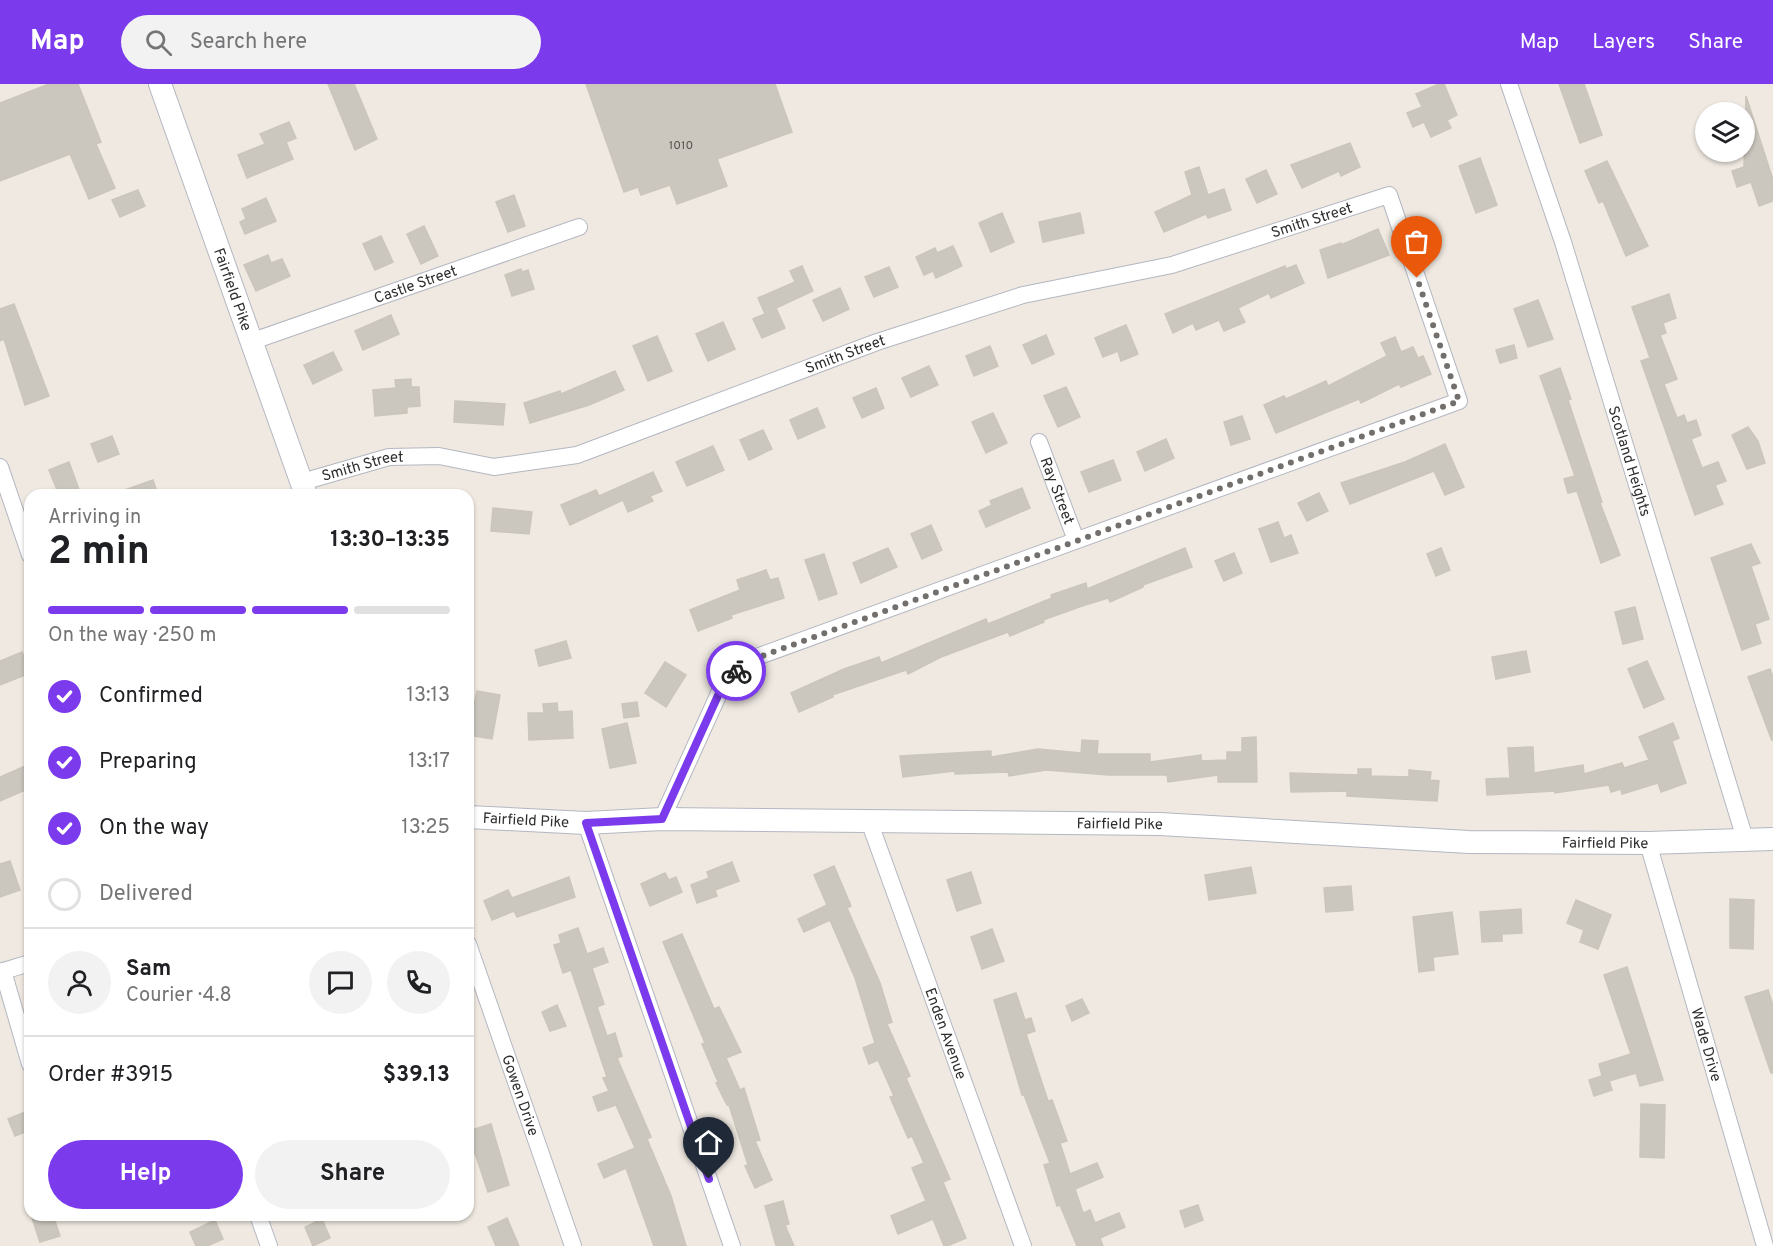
<!DOCTYPE html>
<html lang="en">
<head>
<meta charset="utf-8">
<style>
  :root { --surface:#fff; --page:#f2f2f2; --text:#202124; --muted:#757577; --line:#e0e0e0; --accent:#7c3aed }
  body { margin:0; font-family:Overpass,sans-serif; background:var(--page); color:var(--text); height:100vh; display:flex; flex-direction:column; font-size:22px; white-space:nowrap }
  * { box-sizing:border-box; margin:0 }
  p { font-size:20px; color:var(--muted) }
  .icon { flex:none; width:33px; height:33px; fill:none; stroke:currentColor; stroke-width:2; stroke-linecap:round; stroke-linejoin:round }
  .map { position:relative; flex:1; overflow:hidden }
  .panel { position:absolute; left:24px; top:405px; width:450px; height:732px; display:flex; flex-direction:column; background:var(--surface); border-radius:18px; box-shadow:0 2px 4px #0004 }
  .panel>* { flex:none }
  .fabs { position:absolute; left:1695px; top:18px; display:grid; gap:12px }
  .fabs a { display:grid; place-items:center; width:60px; height:60px; border-radius:50%; background:var(--surface); box-shadow:0 2px 4px #0004; font-size:30px }
  .pin { position:absolute; display:grid; place-items:center; width:51px; height:51px; color:#fff; margin:-62px -26px; border-radius:50% 50% 50% 0; rotate:-45deg; box-shadow:0 0 6px #0007 }
  .pin .icon { rotate:45deg }
  .courier { position:absolute; display:grid; place-items:center; width:60px; height:60px; margin:-30px; border:4px solid #7c3aed; border-radius:50%; background:#fff; color:#222; box-shadow:0 2px 8px #0007 }
  .headline em { font-style:normal; font-weight:700 }
  .headline div { display:flex; flex-direction:column-reverse }
  .headline { display:flex; align-items:center; justify-content:space-between; height:102px; padding:0 24px }
  h1 { font-size:39px; font-weight:700; line-height:45px }
  .bar { display:grid; grid-template-columns:repeat(4,1fr); gap:9px 6px; align-content:center; height:72px; padding:0 24px }
  .bar i { height:8px; border-radius:4px; background:var(--line) }
  .bar .active { background:var(--accent) }
  .bar p { grid-column:span 4 }
  .line { display:flex; align-items:center; gap:15px; padding:0 24px; border-top:2px solid var(--line) }
  .line div { flex:1 }
  .round { display:grid; place-items:center; flex:none; width:63px; height:63px; border-radius:32px; background:var(--page) }
  ol { padding:0 24px; list-style:none }
  li { display:flex; align-items:center; gap:18px; height:66px }
  li p { margin-inline-start:auto }
  li .icon { padding:6px; border-radius:50%; background:var(--accent); color:#fff; stroke-width:4 }
  li:last-child { color:var(--muted) }
  li i { width:33px; height:33px; border:3px solid var(--line); border-radius:50% }
  .button { display:flex; gap:12px; margin-top:auto; padding:12px 24px }
  .button a { flex:1; height:69px; border-radius:36px; background:var(--accent); color:#fff; font-size:24px; font-weight:700; line-height:69px; text-align:center }
  .button a+a { background:var(--page); color:var(--text) }
  header { display:flex; align-items:center; gap:36px; box-sizing:border-box; height:84px; padding:0 30px; background:var(--accent); color:#fff }
  header strong { font-size:28px }
  nav { display:flex; gap:33px; margin-inline-start:auto; font-size:21px }
  .search { width:420px; height:54px; background:var(--page); display:flex; align-items:center; gap:15px; box-sizing:border-box; padding:0 21px; border-radius:33px; color:var(--muted); font-size:22px }
  .map>svg:first-child { display:block }
  .building { fill:#cbc7bf; stroke:#cbc5ba; stroke-width:1.5 }
  .lines { fill:none; stroke-linecap:round; stroke-linejoin:round }
  .street-casing { stroke:#b4b7c1; stroke-width:18 }
  .secondary-casing { stroke:#b4b7c1; stroke-width:24 }
  .street { stroke:#fff; stroke-width:16 }
  .secondary { stroke:#fff; stroke-width:22 }
  .done { stroke:#726f6d; stroke-width:6; stroke-dasharray:0 10.8 }
  .route { stroke:#7c3aed; stroke-width:8 }
  .labels { text-anchor:middle; stroke-width:6; stroke-linejoin:round; paint-order:stroke }
  .number-label { font-size:12px; fill:#555452 }
  .street-label { font-size:15px; fill:#2e2e2e; stroke:#fff }
</style>
</head>
<body>
<header>
<strong>Map</strong>
<div class="search"><svg class="icon" aria-label="search" viewBox="0 0 24 24"><circle cx="10" cy="10" r="6"/><path d="M15 15l6 6"/></svg>Search here</div>
<nav><a>Map</a><a>Layers</a><a>Share</a></nav>
</header>
<div class="map">
<svg width="1773" height="1162" viewBox="0 0 1773 1162">
  <rect width="100%" height="100%" fill="#efe9e1"/>
  <!-- building -->
  <g class="building">
    <polygon points="49,0 78,0 101,58 96,60 115,104 89,115 70,70 0,97 0,19"/>
    <polygon points="328,0 354,0 377,55 355,66"/>
    <polygon points="586,0 775,0 792,48 717,75 727,102 677,120 670,101 641,111 638,103 624,108"/>
    <polygon points="1439,0 1444,0 1457,31 1447,36 1451,44 1431,53 1424,38 1413,43 1407,29 1422,23 1416,10"/>
    <polygon points="1559,0 1584,0 1602,51 1580,59"/>
    <polygon points="1746,12 1773,96 1773,117 1759,122 1751,98 1737,103 1732,87 1744,83"/>
    <polygon points="289,38 296,54 286,58 293,75 247,94 238,71 265,60 260,50"/>
    <polygon points="1350,59 1360,83 1341,92 1339,87 1302,104 1291,81"/>
    <polygon points="1480,74 1497,121 1476,129 1459,82"/>
    <polygon points="1607,77 1648,162 1626,172 1603,117 1599,119 1585,87"/>
    <polygon points="1199,83 1208,111 1224,105 1231,126 1208,134 1206,130 1164,148 1155,128 1192,111 1185,88"/>
    <polygon points="1266,86 1277,110 1257,119 1246,95"/>
    <polygon points="138,106 145,122 120,133 112,116"/>
    <polygon points="514,111 525,142 508,148 496,118"/>
    <polygon points="266,114 276,137 245,150 240,138 246,135 242,125"/>
    <polygon points="1002,129 1014,158 991,168 979,139"/>
    <polygon points="1080,129 1084,149 1043,158 1039,138"/>
    <polygon points="424,142 438,172 421,180 407,150"/>
    <polygon points="1378,145 1389,171 1328,194 1320,166 1341,159 1341,161"/>
    <polygon points="381,152 393,178 375,186 363,160"/>
    <polygon points="953,162 962,182 936,194 933,187 924,191 916,173 935,164 937,169"/>
    <polygon points="268,171 271,179 282,175 290,192 256,207 244,181"/>
    <polygon points="1296,181 1304,199 1271,214 1269,209 1238,224 1245,238 1224,247 1219,236 1196,246 1193,239 1173,249 1165,230 1285,182 1286,185"/>
    <polygon points="802,182 813,207 776,224 785,244 762,254 753,235 765,230 758,214 795,198 790,187"/>
    <polygon points="889,183 898,203 874,213 865,193"/>
    <polygon points="521,185 522,188 528,186 534,205 512,212 505,191"/>
    <polygon points="840,204 849,225 823,237 813,216"/>
    <polygon points="1669,210 1676,234 1663,239 1666,249 1660,251 1677,295 1664,300 1677,334 1684,331 1687,339 1696,336 1701,351 1691,355 1702,384 1718,378 1726,397 1715,401 1723,420 1695,431 1641,277 1650,274 1632,223"/>
    <polygon points="1538,216 1553,255 1528,263 1514,225"/>
    <polygon points="14,220 49,312 25,321 4,255 0,257 0,225"/>
    <polygon points="391,231 399,250 363,266 355,247"/>
    <polygon points="723,238 735,265 708,277 696,250"/>
    <polygon points="1126,241 1138,270 1121,277 1118,267 1103,273 1095,254"/>
    <polygon points="1046,251 1054,270 1032,280 1023,261"/>
    <polygon points="657,252 672,287 648,297 633,262"/>
    <polygon points="1395,253 1401,268 1413,263 1418,274 1423,272 1431,290 1401,303 1399,300 1361,319 1359,315 1276,349 1264,321 1284,312 1286,315 1326,297 1328,302 1387,272 1381,259"/>
    <polygon points="1514,261 1517,274 1500,279 1496,266"/>
    <polygon points="990,262 998,282 974,292 966,272"/>
    <polygon points="333,268 342,286 313,300 304,281"/>
    <polygon points="929,282 938,301 911,313 902,294"/>
    <polygon points="1560,284 1571,315 1568,316 1602,418 1600,419 1620,471 1601,479 1577,407 1568,409 1564,395 1575,392 1540,292"/>
    <polygon points="615,287 624,306 589,321 530,339 524,319 560,307 561,310"/>
    <polygon points="411,295 411,303 419,303 420,322 407,323 407,329 375,332 373,306 396,304 395,296"/>
    <polygon points="1066,303 1080,333 1058,343 1044,312"/>
    <polygon points="876,304 884,324 862,334 853,314"/>
    <polygon points="455,317 505,320 503,341 454,338"/>
    <polygon points="817,324 825,343 798,355 790,336"/>
    <polygon points="993,329 1007,359 986,369 972,338"/>
    <polygon points="1242,332 1250,355 1231,361 1224,338"/>
    <polygon points="1748,343 1758,357 1765,379 1747,385 1732,351"/>
    <polygon points="763,346 772,365 749,376 740,356"/>
    <polygon points="112,352 119,370 98,378 91,360"/>
    <polygon points="1166,355 1174,374 1145,387 1137,368"/>
    <polygon points="1445,360 1464,403 1445,411 1434,387 1350,420 1341,399 1405,378"/>
    <polygon points="713,362 724,386 687,402 676,378"/>
    <polygon points="1113,376 1121,396 1089,408 1081,388"/>
    <polygon points="69,378 81,411 59,411 49,386"/>
    <polygon points="653,388 662,407 650,412 653,417 628,428 623,416 570,441 561,421 596,406 599,412"/>
    <polygon points="153,396 158,411 116,411 116,409"/>
    <polygon points="1022,404 1030,424 986,443 979,427 992,421 990,417"/>
    <polygon points="1319,409 1328,427 1307,437 1298,419"/>
    <polygon points="493,424 532,428 529,450 491,447"/>
    <polygon points="1278,438 1284,454 1291,451 1298,469 1271,478 1259,445"/>
    <polygon points="931,441 942,466 922,475 911,450"/>
    <polygon points="1751,460 1760,479 1751,482 1769,535 1755,540 1761,559 1742,566 1711,474"/>
    <polygon points="888,464 897,483 861,499 853,479"/>
    <polygon points="1185,464 1192,483 1143,501 1143,503 1110,518 1108,514 1082,522 1043,536 1044,538 1010,552 1008,548 941,573 908,590 906,586 832,611 833,613 799,628 791,609 844,585 879,573 881,579 986,535 988,540 1052,514 1051,511 1086,499 1087,505"/>
    <polygon points="1441,464 1450,486 1436,492 1427,470"/>
    <polygon points="1234,469 1242,489 1224,497 1215,477"/>
    <polygon points="824,470 837,510 819,516 805,476"/>
    <polygon points="766,486 770,496 778,494 784,514 731,531 732,534 698,547 690,526 740,506 737,496"/>
    <polygon points="1635,523 1643,555 1623,560 1615,528"/>
    <polygon points="566,557 571,574 539,582 535,566"/>
    <polygon points="1526,567 1530,588 1496,595 1492,573"/>
    <polygon points="22,568 30,589 0,601 0,577"/>
    <polygon points="1647,577 1664,615 1644,624 1628,585"/>
    <polygon points="665,578 686,591 666,623 645,609"/>
    <polygon points="1770,585 1773,593 1772,657 1748,593"/>
    <polygon points="477,607 500,611 492,655 468,651 468,624 473,625"/>
    <polygon points="637,618 639,632 624,634 622,620"/>
    <polygon points="557,619 558,628 572,627 573,654 529,656 528,629 544,629 543,620"/>
    <polygon points="627,639 636,679 610,684 602,645"/>
    <polygon points="1673,639 1679,654 1672,657 1686,699 1661,708 1658,699 1622,710 1621,705 1611,708 1609,701 1555,709 1555,707 1487,711 1486,695 1510,694 1508,664 1533,663 1534,689 1583,681 1584,690 1622,679 1624,684 1649,676 1639,653"/>
    <polygon points="1256,653 1257,698 1218,698 1218,691 1168,698 1167,691 1109,691 1046,686 1009,692 1008,688 955,690 955,687 903,693 900,672 991,667 991,673 1038,665 1081,669 1082,656 1098,657 1097,670 1150,670 1150,678 1201,671 1201,677 1227,676 1227,668 1242,668 1242,654"/>
    <polygon points="30,680 30,704 0,717 0,693"/>
    <polygon points="1358,685 1371,685 1371,692 1409,693 1409,686 1431,688 1430,696 1439,697 1437,717 1347,712 1347,707 1291,708 1290,689 1358,691"/>
    <polygon points="10,777 20,806 0,813 0,780"/>
    <polygon points="732,778 739,797 715,806 717,812 697,819 691,801 709,794 707,788"/>
    <polygon points="834,782 851,822 847,824 880,899 892,938 887,940 910,992 906,994 950,1095 943,1098 966,1154 947,1162 944,1162 933,1135 898,1150 891,1132 926,1117 912,1084 924,1079 912,1052 908,1054 890,1013 894,1012 878,976 869,980 863,964 875,959 855,894 830,836 804,848 798,835 827,821 814,791"/>
    <polygon points="1251,783 1256,809 1209,816 1205,791"/>
    <polygon points="971,788 981,819 957,827 947,796"/>
    <polygon points="665,789 669,796 676,793 682,808 650,822 641,800"/>
    <polygon points="569,793 575,813 517,833 514,827 492,836 484,817 508,806 512,814"/>
    <polygon points="1351,802 1353,826 1326,828 1324,804"/>
    <polygon points="1730,815 1754,816 1753,865 1730,864"/>
    <polygon points="1576,816 1611,831 1598,865 1580,858 1584,846 1567,839"/>
    <polygon points="1521,825 1522,849 1502,850 1502,857 1482,858 1480,828"/>
    <polygon points="1452,828 1458,870 1433,873 1434,886 1419,888 1413,833"/>
    <polygon points="578,844 587,870 603,864 608,878 592,884 604,920 597,923 607,952 615,949 622,972 617,974 651,1053 647,1055 671,1112 686,1162 654,1162 626,1084 604,1094 598,1080 635,1064 616,1021 598,1027 593,1013 609,1007 603,994 607,993 571,886 563,889 554,861 561,859 559,851"/>
    <polygon points="992,845 1004,877 982,885 971,853"/>
    <polygon points="682,850 714,925 719,923 741,968 726,974 740,1006 744,1004 760,1056 755,1057 772,1096 755,1104 745,1082 748,1081 729,1021 727,1021 716,999 718,998 702,960 705,959 663,858"/>
    <polygon points="1627,883 1663,996 1640,1002 1636,989 1609,997 1612,1006 1594,1012 1589,996 1602,992 1599,980 1631,970 1604,891"/>
    <polygon points="1768,906 1773,921 1773,989 1771,989 1745,913"/>
    <polygon points="1016,909 1025,936 1031,934 1035,947 1026,950 1048,1017 1052,1016 1067,1057 1060,1059 1070,1090 1097,1079 1103,1093 1075,1105 1083,1129 1090,1126 1095,1139 1119,1129 1125,1143 1100,1154 1103,1162 1077,1162 1060,1121 1057,1122 1044,1081 1050,1079 1024,1011 1022,1011 994,916"/>
    <polygon points="1082,915 1089,929 1072,937 1066,922"/>
    <polygon points="557,921 566,942 550,947 542,928"/>
    <polygon points="1641,1020 1665,1021 1664,1074 1640,1073"/>
    <polygon points="30,1026 30,1046 15,1052 8,1035"/>
    <polygon points="491,1040 509,1101 488,1108 475,1069 468,1072 468,1047"/>
    <polygon points="783,1117 789,1140 785,1141 794,1162 776,1162 765,1122"/>
    <polygon points="1198,1121 1203,1136 1185,1143 1180,1127"/>
    <polygon points="31,1131 53,1131 60,1152 40,1158"/>
    <polygon points="507,1134 519,1162 496,1162 488,1143"/>
    <polygon points="322,1135 330,1154 313,1162 305,1143"/>
    <polygon points="215,1136 223,1155 207,1162 196,1162 190,1148"/>
  </g>
  <g class="lines">
    <!-- street casing -->
    <g class="street-casing">
      <g id="street">
        <path id="s1" d="M1509 0 1563 158 1745 755"/>
        <path id="s2" d="M253 257 579 143"/>
        <path id="s3" d="M1039 358 1076 456"/>
        <polyline points="0,383 30,471"/>
        <path id="s4" d="M302 398 389 373 439 372 494 383 577 371 877 258 1023 211 1172 181 1389 111 1459 317 743 578 721 605 662 735"/>
        <path id="s5" d="M869 737 1023 1162"/>
        <polyline points="586,739 732,1162"/>
        <path id="s6" d="M1648 759 1765 1162"/>
        <path id="s7" d="M468 860 573 1162"/>
        <polyline points="3,887 30,980"/>
        <polyline points="0,888 30,879"/>
        <polyline points="258,1131 269,1162"/>
      </g>
    </g>
    <!-- secondary casing -->
    <g class="secondary-casing">
      <g id="secondary">
        <path id="s8" d="M160 0 306 411"/>
        <path id="s9" d="M468 733 586 739 662 735 1160 740 1469 758 1648 759 1773 755"/>
      </g>
    </g>
    <!-- street -->
    <use href="#street" class="street"/>
    <!-- secondary -->
    <use href="#secondary" class="secondary"/>
  </g>
  <g class="lines">
    <!-- done -->
    <polyline class="done" points="736,587 743,579 1459,317 1417,194"/>
    <!-- route -->
    <polyline class="route" points="709,1095 586,739 662,735 721,605 736,587"/>
  </g>
  <g class="labels">
    <!-- number labels -->
    <g class="number-label">
      <text x="681" y="65">1010</text>
    </g>
    <!-- street labels -->
    <g class="street-label">
      <text dy="5" stroke="none"><textPath href="#s4" startOffset="1053">Smith Street</textPath></text>
      <text dy="5" stroke="none"><textPath href="#s2" startOffset="172">Castle Street</textPath></text>
      <text dy="5" stroke="none"><textPath href="#s8" startOffset="218">Fairfield Pike</textPath></text>
      <text dy="5" stroke="none"><textPath href="#s4" startOffset="567">Smith Street</textPath></text>
      <text dy="5" stroke="none"><textPath href="#s1" startOffset="396">Scotland Heights</textPath></text>
      <text dy="5" stroke="none"><textPath href="#s4" startOffset="63">Smith Street</textPath></text>
      <text dy="5" stroke="none"><textPath href="#s3" startOffset="52">Ray Street</textPath></text>
      <text dy="5" stroke="none"><textPath href="#s9" startOffset="58">Fairfield Pike</textPath></text>
      <text dy="5" stroke="none"><textPath href="#s9" startOffset="652">Fairfield Pike</textPath></text>
      <text dy="5" stroke="none"><textPath href="#s9" startOffset="1138">Fairfield Pike</textPath></text>
      <text dy="5" stroke="none"><textPath href="#s5" startOffset="226">Enden Avenue</textPath></text>
      <text dy="5" stroke="none"><textPath href="#s6" startOffset="210">Wade Drive</textPath></text>
      <text dy="5" stroke="none"><textPath href="#s7" startOffset="160">Gowen Drive</textPath></text>
    </g>
  </g>
</svg>
<div class="fabs">
<a><svg class="icon" aria-label="layers" viewBox="0 0 24 24"><path d="M12 4l9 5-9 5-9-5zM3 14l9 5 9-5"/></svg></a>
</div>
<div class="pin" style="left:1417px;top:194px;background:#ea580c"><svg class="icon" aria-label="bag" viewBox="0 0 24 24"><path d="M5 8h14l-1 12H6zM9 8a3 3 0 0 1 6 0"/></svg></div>
<div class="pin" style="left:709px;top:1095px;background:#1f2937"><svg class="icon" aria-label="home" viewBox="0 0 24 24"><path d="M3 11l9-7 9 7M6 9v11h12V9"/></svg></div>
<div class="courier" style="left:736px;top:587px"><svg class="icon" aria-label="bike" viewBox="0 0 24 24"><circle cx="6" cy="16" r="4"/><circle cx="18" cy="16" r="4"/><path d="M6 16l4-8h5l3 8M10 8l3 8H6M13 5h3"/></svg></div>
<section class="panel">
<div class="headline"><div><h1>2 min</h1><p>Arriving in</p></div><em>13:30–13:35</em></div>
<div class="bar"><i class="active"></i><i class="active"></i><i class="active"></i><i></i><p>On the way · 250 m</p></div>
<ol>
<li><svg class="icon" aria-label="check" viewBox="0 0 24 24"><path d="M5 12l5 5 9-10"/></svg>Confirmed<p>13:13</p></li>
<li><svg class="icon" aria-label="check" viewBox="0 0 24 24"><path d="M5 12l5 5 9-10"/></svg>Preparing<p>13:17</p></li>
<li><svg class="icon" aria-label="check" viewBox="0 0 24 24"><path d="M5 12l5 5 9-10"/></svg>On the way<p>13:25</p></li>
<li><i></i>Delivered</li>
</ol>
<div class="line" style="height:108px"><a class="round"><svg class="icon" aria-label="person" viewBox="0 0 24 24"><circle cx="12" cy="8" r="4"/><path d="M4 21q1-7 8-7t8 7"/></svg></a><div><b>Sam</b><p>Courier · 4.8</p></div><a class="round"><svg class="icon" aria-label="chat" viewBox="0 0 24 24"><path d="M4 5h16v11H9l-5 4z"/></svg></a><a class="round"><svg class="icon" aria-label="phone" viewBox="0 0 24 24"><path d="M5 4h4l2 5-3 2q2 4 5 5l2-3 5 2v4C11 20 4 13 5 4z"/></svg></a></div>
<div class="line" style="height:78px"><div>Order #3915</div><b>$39.13</b></div>
<div class="button"><a>Help</a><a>Share</a></div>
</section>
</div>
</body>
</html>
